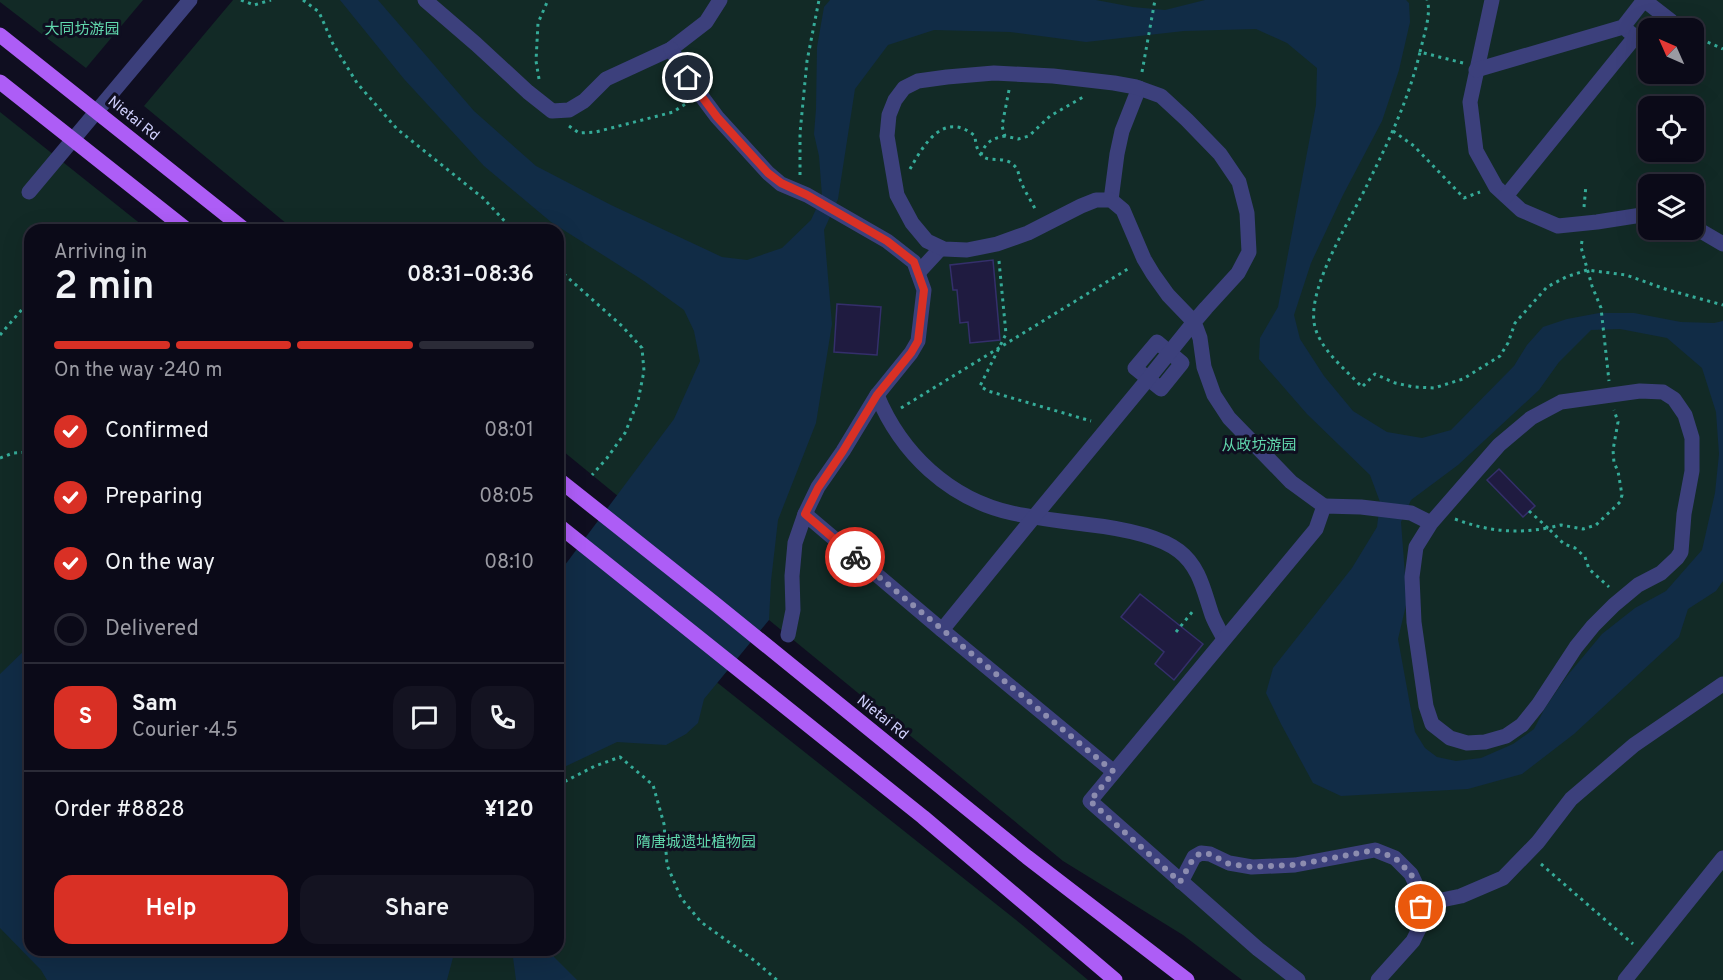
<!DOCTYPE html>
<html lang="en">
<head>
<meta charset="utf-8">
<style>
  :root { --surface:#0b0a18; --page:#141321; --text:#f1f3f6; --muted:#9a9aa2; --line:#2b2b37; --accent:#d93025 }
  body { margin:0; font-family:Overpass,"Noto Sans SC",sans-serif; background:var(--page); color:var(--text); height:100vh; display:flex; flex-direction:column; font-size:22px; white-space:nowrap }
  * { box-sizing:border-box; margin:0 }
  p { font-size:20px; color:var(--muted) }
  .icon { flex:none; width:33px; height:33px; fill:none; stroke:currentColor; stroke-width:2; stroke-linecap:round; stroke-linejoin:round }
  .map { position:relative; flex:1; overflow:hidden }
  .sheet { position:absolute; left:24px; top:224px; width:540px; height:732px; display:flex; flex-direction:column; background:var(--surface); border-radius:18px; box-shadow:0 6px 24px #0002,0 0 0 2px var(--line) }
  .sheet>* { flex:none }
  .needle { width:39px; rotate:315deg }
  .controls { position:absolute; left:1638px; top:18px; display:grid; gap:12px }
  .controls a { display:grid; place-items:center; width:66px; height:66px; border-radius:12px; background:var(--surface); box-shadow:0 6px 24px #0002,0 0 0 2px var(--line); font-size:30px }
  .pin { position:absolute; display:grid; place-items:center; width:51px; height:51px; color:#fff; margin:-26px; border:3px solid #fff; border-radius:50%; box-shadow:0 2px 6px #0007 }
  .courier { position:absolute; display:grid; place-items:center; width:60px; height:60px; margin:-30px; border:4px solid #d93025; border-radius:50%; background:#fff; color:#222; box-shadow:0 2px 8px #0007 }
  .overview em { font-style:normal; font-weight:600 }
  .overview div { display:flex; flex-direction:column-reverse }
  .overview { display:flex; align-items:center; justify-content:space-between; height:102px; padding:0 30px }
  h1 { font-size:39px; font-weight:600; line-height:45px }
  .bar { display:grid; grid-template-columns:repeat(4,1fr); gap:9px 6px; align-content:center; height:72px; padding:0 30px }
  .bar i { height:8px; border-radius:4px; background:var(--line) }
  .bar .active { background:var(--accent) }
  .bar p { grid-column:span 4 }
  .line { display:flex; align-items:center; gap:15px; padding:0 30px; border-top:2px solid var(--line) }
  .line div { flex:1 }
  .round { display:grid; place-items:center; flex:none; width:63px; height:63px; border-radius:18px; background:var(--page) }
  ol { padding:0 30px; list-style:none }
  li { display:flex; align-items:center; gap:18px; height:66px }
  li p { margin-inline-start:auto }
  li .icon { padding:6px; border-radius:50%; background:var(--accent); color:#fff; stroke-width:4 }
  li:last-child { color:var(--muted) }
  li i { width:33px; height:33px; border:3px solid var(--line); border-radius:50% }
  .action { display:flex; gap:12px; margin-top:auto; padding:12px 30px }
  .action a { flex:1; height:69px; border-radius:18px; background:var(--accent); color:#fff; font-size:24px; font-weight:600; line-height:69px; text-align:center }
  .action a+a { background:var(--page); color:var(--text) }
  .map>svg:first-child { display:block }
  .green { fill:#122a26; fill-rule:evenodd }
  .water { fill:#112c46; fill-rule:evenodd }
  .building { fill:#1f1b40; stroke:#342f6b; stroke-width:1.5 }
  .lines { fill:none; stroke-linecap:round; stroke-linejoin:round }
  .path { stroke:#35ab98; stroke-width:3; stroke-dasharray:3 4.5; stroke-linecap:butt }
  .minor { stroke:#3c407c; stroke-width:15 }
  .major { stroke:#ad5df6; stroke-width:15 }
  .done { stroke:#8c8caf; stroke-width:6; stroke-dasharray:0 10.8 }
  .route { stroke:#d93025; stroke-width:8 }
  .labels { text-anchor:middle; stroke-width:6; stroke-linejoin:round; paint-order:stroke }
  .park-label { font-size:15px; fill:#61d8ad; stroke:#0f0e20 }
  .street-label { font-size:15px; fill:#d0d0fc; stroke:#0f0e20 }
</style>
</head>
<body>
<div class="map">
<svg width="1723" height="980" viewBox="0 0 1723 980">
  <rect width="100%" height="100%" fill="#0f0e20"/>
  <!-- green -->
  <g class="green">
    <polygon points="0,0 143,0 86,68 0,2"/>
    <path d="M233 0H1723V980H1242L1183 935 1063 861 558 447V230L293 229 144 106ZM1648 28H1694V74H1648ZM1648 106H1694V152H1648ZM1648 184H1694V230H1648Z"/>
    <polygon points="0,112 147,229 30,230 30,950 558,950 558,556 1021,924 1088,980 0,980"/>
  </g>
  <!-- water -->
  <g class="water">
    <path d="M340 0H378L474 111 536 166 611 205 722 257 747 260 782 248 811 220 822 196 819 156 814 134 816 109 817 47 824 7 830 0H1096L1133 7 1165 10 1205 0H1406L1409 3 1410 22 1399 70 1382 121 1343 195 1311 263 1294 315 1300 339 1324 376 1353 411 1387 432 1422 438 1451 430 1514 366 1527 345 1543 327 1567 319 1599 313H1634L1681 322 1714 323 1723 321V581L1716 591 1688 609 1679 637 1574 734 1522 774 1468 789 1341 796 1313 783 1281 724 1266 693 1273 668 1352 568 1377 527 1380 502 1370 475 1307 414 1259 359 1260 338 1278 307 1316 105 1317 68 1287 43 1256 29 1184 31 1086 42 1010 32 934 30 888 45 855 89 838 199 824 230 832 324 816 423 778 520 771 581 769 620 704 699 698 723 686 734 666 745 617 742 560 769 558 765V569L565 565 674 419 700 361 694 331 684 310 644 281 551 222 484 166 404 79ZM1620 329 1667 338 1702 368 1716 412 1719 454 1715 493 1702 550 1666 591 1635 608 1602 634 1567 676 1545 708 1534 729 1513 744 1481 758 1456 761 1437 757 1425 748 1415 732 1398 639 1407 601 1401 522 1411 500 1458 465 1539 390 1559 362 1591 330Z"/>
    <polygon points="30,645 30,950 455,950 447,980 47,980 41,970 0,928 0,674"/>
    <polygon points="512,950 553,950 554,957 577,980 516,980"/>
  </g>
  <!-- building -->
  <g class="building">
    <polygon points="993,260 1000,340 970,343 968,322 960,323 957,290 953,290 950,265"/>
    <polygon points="837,304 881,307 877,355 834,352"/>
    <polygon points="1499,469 1535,506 1523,517 1487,480"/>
    <polygon points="1140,594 1203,644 1174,680 1155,664 1164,652 1121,617"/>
  </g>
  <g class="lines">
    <!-- path -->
    <g class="path">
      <polyline points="241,0 254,5 271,0"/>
      <polyline points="303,0 319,12 333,44 357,83 397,129 483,198 513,230"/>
      <polyline points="1694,36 1723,49"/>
      <path d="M1420 52C1423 38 1432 13 1427 0"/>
      <path d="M1463 63 1420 52C1409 98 1389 141 1368 183 1351 219 1309 284 1314 322 1317 347 1346 370 1362 387L1375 374 1395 383 1414 387 1434 388 1463 379 1500 356 1508 343 1515 323 1547 287 1566 277 1587 270 1626 275 1668 290 1723 305"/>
      <polyline points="1142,72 1155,0"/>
      <polyline points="539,79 536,61 538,23 548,0"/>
      <polyline points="1009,90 1002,126 1005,136 1018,139 1029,136 1050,116 1085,96"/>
      <polyline points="569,126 579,133 596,132 673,112 687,103"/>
      <polyline points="1393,131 1414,146 1464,198 1480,192"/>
      <path d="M981 155C985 142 993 138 1005 136"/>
      <path d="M910 169C924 144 944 110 975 136 978 175 1003 148 1017 169 1019 173 1019 178 1021 182 1025 192 1032 202 1036 211"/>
      <polyline points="800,175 800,133 807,61 819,0"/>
      <polyline points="1584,207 1586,185"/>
      <polyline points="1582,241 1581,247 1592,286 1601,308 1609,381"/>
      <polyline points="999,261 1006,334 980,386 988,391 1091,421"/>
      <polyline points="558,269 622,326 642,348 644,371 638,401 625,433 607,458 592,475"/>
      <polyline points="0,335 30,300"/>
      <polyline points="901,408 1131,267"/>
      <polyline points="0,458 13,453 30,452"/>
      <polyline points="1529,511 1548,528 1561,525 1583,529 1596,525 1620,502 1622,495 1618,471 1614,463 1613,450 1618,422 1614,410"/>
      <path d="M1455 519C1487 531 1514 534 1548 528L1564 544 1575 548 1585 557 1589 569 1609 587"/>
      <polyline points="1176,632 1193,611"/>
      <polyline points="558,785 595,766 620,757 653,785 664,824 667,865 681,898 701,922 755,961 777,980"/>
      <polyline points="1541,864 1633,944"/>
    </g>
    <!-- minor -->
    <g class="minor">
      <polyline points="425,0 476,44 528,92 552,111 569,110 584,101 606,79 671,49 706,22 720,0"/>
      <polyline points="1492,0 1470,102 1476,151 1496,187 1521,210 1558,226 1597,222 1648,214"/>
      <polyline points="1628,31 1648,47"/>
      <polyline points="671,49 688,78 717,117 768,173 781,184 807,195 887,241 914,262 924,290 918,341 911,353 877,395 843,451 818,487 805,514"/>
      <polyline points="1476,70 1623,27 1644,0 1671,21 1665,28"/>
      <polyline points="29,192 190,0"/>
      <polyline points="1506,196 1635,37"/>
      <polyline points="1111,200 1117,154 1122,131 1139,88"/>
      <polyline points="1694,227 1723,244"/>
      <polyline points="918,273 941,248"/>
      <polygon points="1157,342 1182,363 1161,389 1135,368"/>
      <path d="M877 395C901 453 949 499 1012 513 1035 518 1060 521 1084 524 1111 527 1157 534 1179 551 1200 567 1204 592 1212 615 1215 623 1220 631 1224 639"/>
      <polyline points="788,635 793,610 792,576 795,543 805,514 942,630"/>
      <polyline points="1114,772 942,630 1034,517 1148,379 1194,322 1206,308 1238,273 1249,252 1247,213 1239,182 1220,154 1187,120 1161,96 1136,87 1114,83 1053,76 994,73 947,77 918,81 904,88 895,100 889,115 887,136 897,195 912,223 927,241 944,249 967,250 997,244 1028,233 1081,206 1096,200 1111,200 1123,210 1144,259 1153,274 1168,295 1194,322 1200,338 1204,367 1214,395 1229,418 1291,482 1324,506"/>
      <polyline points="1181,882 1194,857 1201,853 1210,854 1229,863 1252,867 1295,865 1375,850 1395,858 1411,874 1419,891 1423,922"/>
      <polyline points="1298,980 1258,949 1090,801 1316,529 1324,506 1361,507 1411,513 1431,523 1499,445 1531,418 1561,402 1640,391 1663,392 1674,399 1685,415 1692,438 1692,471 1684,514 1681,552 1677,558 1661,573 1638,585 1614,605 1593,626 1576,647 1538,705 1522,725 1506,736 1485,742 1467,743 1450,738 1432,724 1426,706 1414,622 1412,577 1416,547 1431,523"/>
      <polyline points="1378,980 1413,941 1432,902 1461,896 1503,878 1538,842 1571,799 1634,745 1723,684"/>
      <polyline points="1625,980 1723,858"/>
    </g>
    <!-- major -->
    <g class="major">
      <polyline points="0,35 245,230"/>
      <polyline points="0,82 187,230"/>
      <polyline points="558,479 714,603 1027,857 1187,980"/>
      <polyline points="558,525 923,817 1115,980"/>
    </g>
  </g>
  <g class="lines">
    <!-- done -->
    <polyline class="done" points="855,557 1114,772 1090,801 1180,882 1194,857 1201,853 1210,854 1229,864 1252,867 1295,865 1375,850 1395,858 1411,874 1419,891 1421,907"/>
    <!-- route -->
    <polyline class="route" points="688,78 717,117 768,173 781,183 807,195 887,241 914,262 924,290 918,341 911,353 877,395 843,451 818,488 805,514 855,557"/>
  </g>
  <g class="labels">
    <!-- park labels -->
    <g class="park-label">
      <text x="82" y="34">大同坊游园</text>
      <text x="1259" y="450">从政坊游园</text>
      <text x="696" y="847">隋唐城遗址植物园</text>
    </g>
    <!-- street labels -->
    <g class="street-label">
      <text transform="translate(134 118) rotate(39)" y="5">Nietai Rd</text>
      <text transform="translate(883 717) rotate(39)" y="5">Nietai Rd</text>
    </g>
  </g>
</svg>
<div class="controls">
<a><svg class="needle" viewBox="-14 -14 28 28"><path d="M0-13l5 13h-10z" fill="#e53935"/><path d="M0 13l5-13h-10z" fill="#9a9aa2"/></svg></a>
<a><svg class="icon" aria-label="locate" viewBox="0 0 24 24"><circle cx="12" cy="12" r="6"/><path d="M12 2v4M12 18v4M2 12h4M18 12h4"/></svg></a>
<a><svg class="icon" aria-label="layers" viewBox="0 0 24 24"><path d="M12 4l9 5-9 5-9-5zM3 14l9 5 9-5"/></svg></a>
</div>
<div class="pin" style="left:1421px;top:907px;background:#ea580c"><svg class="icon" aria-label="bag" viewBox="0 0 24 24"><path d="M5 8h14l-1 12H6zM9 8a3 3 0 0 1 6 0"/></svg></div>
<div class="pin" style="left:688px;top:78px;background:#1f2937"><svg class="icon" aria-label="home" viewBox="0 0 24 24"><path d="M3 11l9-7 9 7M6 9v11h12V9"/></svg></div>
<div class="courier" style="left:855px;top:557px"><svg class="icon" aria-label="bike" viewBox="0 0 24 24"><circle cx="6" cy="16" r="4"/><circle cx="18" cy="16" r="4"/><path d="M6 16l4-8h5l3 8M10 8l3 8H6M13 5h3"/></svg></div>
<section class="sheet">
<div class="overview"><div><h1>2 min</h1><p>Arriving in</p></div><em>08:31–08:36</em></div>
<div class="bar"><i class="active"></i><i class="active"></i><i class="active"></i><i></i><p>On the way · 240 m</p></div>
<ol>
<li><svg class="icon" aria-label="check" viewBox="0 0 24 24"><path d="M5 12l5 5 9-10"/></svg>Confirmed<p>08:01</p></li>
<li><svg class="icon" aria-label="check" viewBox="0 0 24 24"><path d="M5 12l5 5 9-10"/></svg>Preparing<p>08:05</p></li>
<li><svg class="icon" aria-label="check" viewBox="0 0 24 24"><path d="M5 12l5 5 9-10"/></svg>On the way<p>08:10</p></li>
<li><i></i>Delivered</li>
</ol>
<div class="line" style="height:108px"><b class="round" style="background:var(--accent);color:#fff">S</b><div><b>Sam</b><p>Courier · 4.5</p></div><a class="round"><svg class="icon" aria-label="chat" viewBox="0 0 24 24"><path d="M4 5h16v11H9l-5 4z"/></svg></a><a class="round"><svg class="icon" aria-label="phone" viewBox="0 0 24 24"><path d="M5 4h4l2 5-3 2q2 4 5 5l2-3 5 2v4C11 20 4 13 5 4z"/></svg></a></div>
<div class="line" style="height:78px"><div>Order #8828</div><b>¥120</b></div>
<div class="action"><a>Help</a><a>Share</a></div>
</section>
</div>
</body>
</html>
